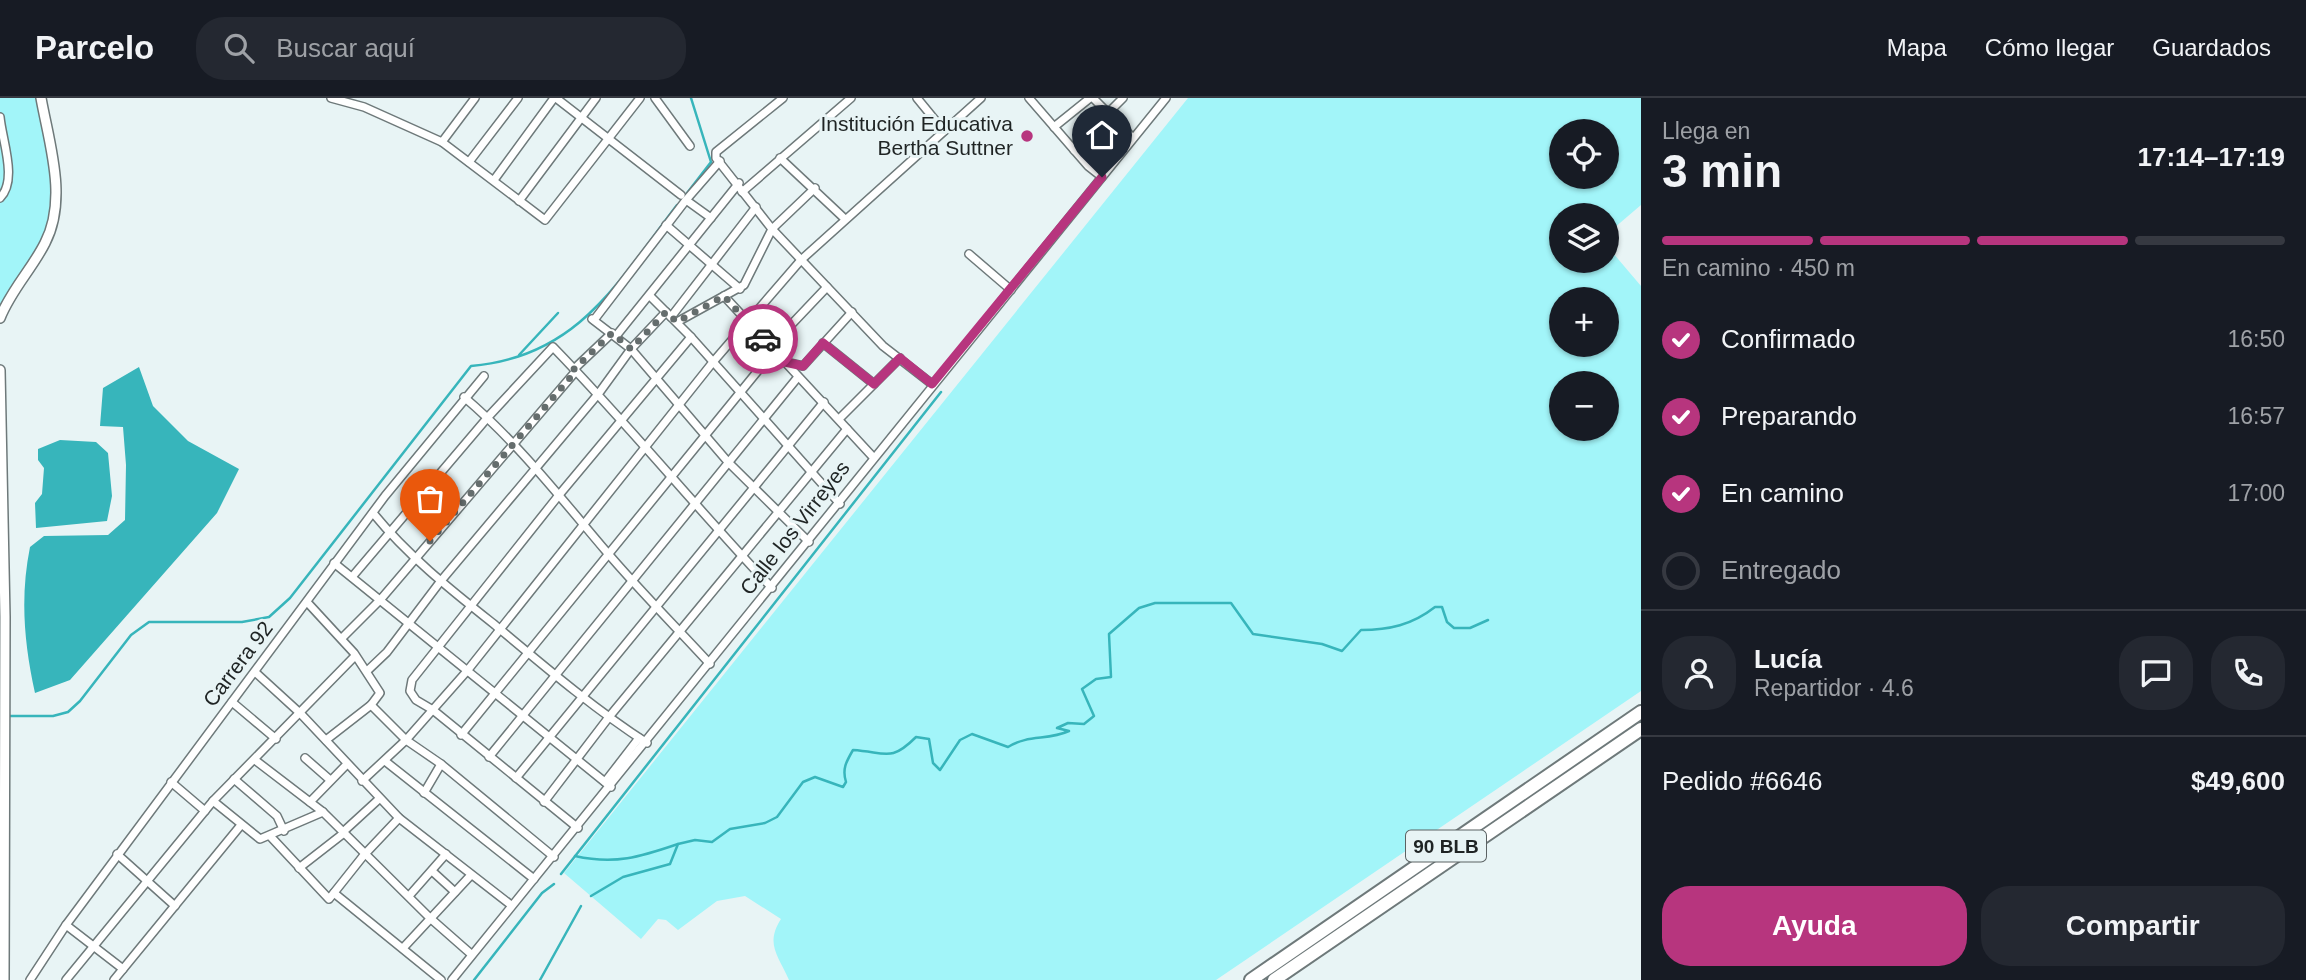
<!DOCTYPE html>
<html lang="es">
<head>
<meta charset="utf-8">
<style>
  :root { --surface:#171b24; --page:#242831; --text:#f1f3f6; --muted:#9ea1a6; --line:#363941; --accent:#b7357e }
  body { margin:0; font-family:Helvetica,sans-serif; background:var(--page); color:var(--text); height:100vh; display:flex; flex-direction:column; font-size:26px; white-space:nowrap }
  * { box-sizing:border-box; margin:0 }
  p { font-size:23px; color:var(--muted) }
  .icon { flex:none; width:38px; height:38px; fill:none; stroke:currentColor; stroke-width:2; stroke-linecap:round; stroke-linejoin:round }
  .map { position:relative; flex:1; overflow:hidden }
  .side { display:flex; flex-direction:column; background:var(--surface); width:665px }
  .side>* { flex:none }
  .buttons { position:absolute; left:1549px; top:21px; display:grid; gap:14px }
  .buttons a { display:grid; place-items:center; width:70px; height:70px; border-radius:50%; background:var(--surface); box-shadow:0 2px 5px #0004; font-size:35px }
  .pin { position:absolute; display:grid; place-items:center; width:60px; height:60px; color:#fff; margin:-72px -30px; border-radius:50% 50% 50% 0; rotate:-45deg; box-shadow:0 0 7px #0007 }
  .pin .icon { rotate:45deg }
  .courier { position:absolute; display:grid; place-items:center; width:70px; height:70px; margin:-35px; border:5px solid #b7357e; border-radius:50%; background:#fff; color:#222; box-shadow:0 2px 9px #0007 }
  .overview em { font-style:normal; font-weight:800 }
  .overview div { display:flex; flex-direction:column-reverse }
  .overview { display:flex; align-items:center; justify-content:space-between; height:119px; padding:0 21px }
  h1 { font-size:46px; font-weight:800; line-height:52px }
  .bar { display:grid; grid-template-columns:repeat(4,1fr); gap:10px 7px; align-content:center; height:84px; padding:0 21px }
  .bar i { height:9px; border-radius:5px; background:var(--line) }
  .bar .selected { background:var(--accent) }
  .bar p { grid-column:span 4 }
  .line { display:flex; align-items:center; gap:18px; padding:0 21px; border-top:2px solid var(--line) }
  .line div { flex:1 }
  .round { display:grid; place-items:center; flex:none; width:74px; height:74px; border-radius:28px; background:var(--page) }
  ol { padding:0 21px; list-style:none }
  li { display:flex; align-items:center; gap:21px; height:77px }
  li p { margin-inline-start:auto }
  li .icon { padding:7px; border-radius:50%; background:var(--accent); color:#fff; stroke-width:4 }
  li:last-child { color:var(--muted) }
  li i { width:38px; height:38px; border:4px solid var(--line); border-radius:50% }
  .primary-button { display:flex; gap:14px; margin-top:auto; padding:14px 21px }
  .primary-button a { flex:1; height:80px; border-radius:28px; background:var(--accent); color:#fff; font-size:28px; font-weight:800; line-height:80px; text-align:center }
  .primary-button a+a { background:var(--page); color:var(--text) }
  header { display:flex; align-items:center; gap:42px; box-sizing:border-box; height:98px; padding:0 35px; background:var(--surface); border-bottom:2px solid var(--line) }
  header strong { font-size:33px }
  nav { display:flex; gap:38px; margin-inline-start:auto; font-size:24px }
  .search { width:490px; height:63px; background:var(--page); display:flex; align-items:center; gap:18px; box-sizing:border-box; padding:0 24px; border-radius:28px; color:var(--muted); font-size:26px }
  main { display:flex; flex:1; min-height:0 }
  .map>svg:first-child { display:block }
  .green { fill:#a2f5f9; fill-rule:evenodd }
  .water { fill:#37b5bb }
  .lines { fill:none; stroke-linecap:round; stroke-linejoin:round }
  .stream { stroke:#37b5bb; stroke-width:2.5 }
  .minor-casing { stroke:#6e797a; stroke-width:10 }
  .tertiary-casing { stroke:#6e797a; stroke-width:12 }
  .trunk-casing { stroke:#6e797a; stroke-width:16 }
  .minor { stroke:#fff; stroke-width:7 }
  .tertiary { stroke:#fff; stroke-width:9 }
  .trunk { stroke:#fff; stroke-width:12 }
  .done { stroke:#656d6d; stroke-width:7; stroke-dasharray:0 12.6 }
  .route { stroke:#b7357e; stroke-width:9 }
  .poi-dot { fill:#b7357e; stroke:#e8f4f5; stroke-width:2.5 }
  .labels { text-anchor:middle; stroke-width:6; stroke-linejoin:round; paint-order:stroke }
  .shield { fill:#e8f4f5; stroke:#5b6263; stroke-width:2 }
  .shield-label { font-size:19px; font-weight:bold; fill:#1f2424 }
  .poi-label { font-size:21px; fill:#1f2424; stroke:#e8f4f5; text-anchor:end }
  .street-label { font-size:21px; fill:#1f2424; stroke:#e8f4f5 }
</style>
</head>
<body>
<header>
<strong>Parcelo</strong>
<div class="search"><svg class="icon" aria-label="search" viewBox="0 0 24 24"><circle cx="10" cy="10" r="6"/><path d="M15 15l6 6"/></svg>Buscar aquí</div>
<nav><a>Mapa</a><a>Cómo llegar</a><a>Guardados</a></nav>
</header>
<main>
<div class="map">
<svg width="1641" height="882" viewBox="0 0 1641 882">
  <rect width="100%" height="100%" fill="#e8f4f5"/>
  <!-- green -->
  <g class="green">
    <path d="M0 0H39C49 46 65 100 43 145 31 170 14 192 0 216Z"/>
    <path d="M1188 0H1641V107L1607 136 1606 117H1561V163H1606L1607 148 1641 188V593L1216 882H789C778 857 765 846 781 821L745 798 717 803 678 832 666 822 658 821 641 841 564 775ZM1561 33H1606V79H1561ZM1561 201H1606V247H1561ZM1561 285H1606V331H1561Z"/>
  </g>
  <!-- water -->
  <g class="water">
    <path d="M139 269 153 308 188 343 239 371 217 415 70 582 35 595C24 545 20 499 30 449L44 438 108 437 125 422 126 367 123 329 100 328 103 290Z"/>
    <polygon points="60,342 96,344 108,355 112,398 107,423 36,430 35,405 42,396 44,370 38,362 38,351"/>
  </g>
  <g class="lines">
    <!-- stream -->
    <g class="stream">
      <polyline points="684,99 711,64 691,0"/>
      <polyline points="519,257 558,215"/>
      <path d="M7 618H53L68 614 80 603 131 537 149 524H242L269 519 290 500 471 268C578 259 618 184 677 107"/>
      <path d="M575 758C615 767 640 759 678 746"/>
      <polyline points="561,776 941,294"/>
      <path d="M591 798 623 779 670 766 678 746 695 742 712 744 730 731 765 725 777 719 803 684 815 679 843 689 846 684C842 671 846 664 853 652 886 654 890 665 916 639L929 641 933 665 940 672 960 642 972 636 1008 649C1029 636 1047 643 1069 633L1057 630 1068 625 1084 626 1094 618 1082 591 1096 581 1111 579 1109 536 1139 510 1155 505H1231L1253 536 1322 546 1342 553 1361 532C1389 532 1412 527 1435 509H1442L1447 524 1454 530H1470L1488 522"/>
      <polyline points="474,882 542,795 554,786"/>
      <polyline points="540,882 581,808"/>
    </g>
    <!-- minor casing -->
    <g class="minor-casing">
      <g id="minor">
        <polyline points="331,0 364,9 442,44 545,122 640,0"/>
        <polyline points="556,0 681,97"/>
        <polyline points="655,0 690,48"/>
        <polyline points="783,0 716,54 716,60 772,131 827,189 883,248 932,286"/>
        <polyline points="917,0 944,33"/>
        <polyline points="1029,0 1088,68 1102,79"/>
        <polyline points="1093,0 1133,40"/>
        <polyline points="1108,15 1123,0"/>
        <path d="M0 19C2 42 18 82 0 100"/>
        <polyline points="1054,29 1090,0"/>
        <polyline points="442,44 475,0"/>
        <polyline points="1074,52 1114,21"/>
        <polyline points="780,60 845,121"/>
        <polyline points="469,64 518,0"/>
        <polyline points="494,82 554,0"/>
        <polyline points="742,94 851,0"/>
        <polyline points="686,102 711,120"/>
        <polyline points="519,103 596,0"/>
        <polyline points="666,127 740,191"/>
        <polyline points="969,156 1011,192"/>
        <polyline points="650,198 691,239 840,406"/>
        <polyline points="724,198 873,359"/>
        <polyline points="671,219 756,109"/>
        <polyline points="592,221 631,251 728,364 809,444"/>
        <polyline points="594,222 686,102 720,63"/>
        <polyline points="677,224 744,187 772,131 815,90"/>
        <polyline points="616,238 739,85"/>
        <polyline points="823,245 874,286 900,260"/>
        <polyline points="770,249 827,189"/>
        <polyline points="785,264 803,268 852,214"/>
        <polyline points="574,271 612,235"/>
        <path d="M464 299C517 344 560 399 605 452 638 491 675 528 710 566"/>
        <polyline points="839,321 874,286"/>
        <path d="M373 415C409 459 451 492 495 527 544 568 593 610 647 645"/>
        <polyline points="334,465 611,689"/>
        <path d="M352 479 488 319 553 249C629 327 697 411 772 490"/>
        <polyline points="307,504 354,555 380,595 371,607 326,642"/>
        <polyline points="342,540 381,501 576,273"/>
        <polyline points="367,573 387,554 440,484 599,295 631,251 666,214"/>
        <polyline points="255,574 301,616 399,720 511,807"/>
        <polyline points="232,604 276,641"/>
        <polyline points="371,607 406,642 441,666 554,759"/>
        <polyline points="461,637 774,253"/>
        <polyline points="489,659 798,279"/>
        <polyline points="305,660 329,681"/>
        <polyline points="255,662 323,714 430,820 471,856"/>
        <polyline points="385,663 534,781"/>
        <polyline points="516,680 824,304"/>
        <polyline points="234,681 277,718 284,733"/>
        <polyline points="362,683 406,642 467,573 713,264 801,162 981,0"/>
        <polyline points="171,684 205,713"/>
        <polyline points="605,684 639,640"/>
        <polyline points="424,695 441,666"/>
        <polyline points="213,703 260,741 323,714"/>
        <polyline points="310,704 347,666"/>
        <polyline points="544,704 609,619 847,331"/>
        <polyline points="578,730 433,612 416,602 410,593 412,582 559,397 691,239"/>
        <polyline points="343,734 379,701"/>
        <polyline points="271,739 329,801 364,757 399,720"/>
        <polyline points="117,756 175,808"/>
        <polyline points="299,770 344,735"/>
        <polyline points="432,773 455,794"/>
        <polyline points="334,795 441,882"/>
        <polyline points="409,798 446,756"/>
        <polyline points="66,827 123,871"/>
        <polyline points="404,849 471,777"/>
        <polyline points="30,882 66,827 385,398 484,278"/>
        <polyline points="66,882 213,703 355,558"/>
        <polyline points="114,882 241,727"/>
        <polyline points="452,882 1166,0"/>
      </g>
    </g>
    <!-- tertiary casing -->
    <g class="tertiary-casing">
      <g id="tertiary">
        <path d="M0 220C11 192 32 171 45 145 68 101 49 45 41 0"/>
        <polyline points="0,272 5,519 4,882"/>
      </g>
    </g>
    <!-- trunk casing -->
    <g class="trunk-casing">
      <g id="trunk">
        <polyline points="1251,882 1641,614"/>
        <polyline points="1274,882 1641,631"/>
      </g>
    </g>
    <!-- minor -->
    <use href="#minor" class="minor"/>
    <!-- tertiary -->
    <use href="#tertiary" class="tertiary"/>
    <!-- trunk -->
    <use href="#trunk" class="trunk"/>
  </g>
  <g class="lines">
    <!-- done -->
    <polyline class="done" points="430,443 576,273 574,271 612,235 631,251 666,214 677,224 724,198 763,241"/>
    <!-- route -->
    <polyline class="route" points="763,241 785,264 803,268 823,245 874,286 900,260 932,286 1102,79"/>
  </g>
  <!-- markers -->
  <circle class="poi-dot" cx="1027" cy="38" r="7"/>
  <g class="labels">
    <!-- shield labels -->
    <rect class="shield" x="1406" y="732.5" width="80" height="31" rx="5"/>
    <g class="shield-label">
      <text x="1446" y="755">90 BLB</text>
    </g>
    <!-- poi labels -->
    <g class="poi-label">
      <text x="1013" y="33">Institución Educativa<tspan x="1013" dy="24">Bertha Suttner</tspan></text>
    </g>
    <!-- street labels -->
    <g class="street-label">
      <text transform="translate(795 430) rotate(-52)" y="7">Calle los Virreyes</text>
      <text transform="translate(238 566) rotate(-53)" y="7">Carrera 92</text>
    </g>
  </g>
</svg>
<div class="buttons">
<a><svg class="icon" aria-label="locate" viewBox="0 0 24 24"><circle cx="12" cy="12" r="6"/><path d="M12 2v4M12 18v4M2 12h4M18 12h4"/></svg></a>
<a><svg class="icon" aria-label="layers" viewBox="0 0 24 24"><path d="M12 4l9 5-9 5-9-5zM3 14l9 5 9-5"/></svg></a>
<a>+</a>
<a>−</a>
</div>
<div class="pin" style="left:430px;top:443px;background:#ea580c"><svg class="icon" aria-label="bag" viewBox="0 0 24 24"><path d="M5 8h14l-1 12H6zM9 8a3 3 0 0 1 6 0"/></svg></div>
<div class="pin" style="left:1102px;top:79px;background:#1f2937"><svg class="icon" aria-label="home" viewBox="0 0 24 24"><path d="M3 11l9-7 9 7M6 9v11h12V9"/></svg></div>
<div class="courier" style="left:763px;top:241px"><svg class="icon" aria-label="car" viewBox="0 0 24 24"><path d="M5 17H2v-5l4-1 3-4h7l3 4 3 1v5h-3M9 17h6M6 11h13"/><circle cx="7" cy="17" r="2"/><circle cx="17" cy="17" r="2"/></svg></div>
</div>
<section class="side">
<div class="overview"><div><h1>3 min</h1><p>Llega en</p></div><em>17:14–17:19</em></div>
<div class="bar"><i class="selected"></i><i class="selected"></i><i class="selected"></i><i></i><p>En camino · 450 m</p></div>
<ol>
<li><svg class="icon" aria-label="check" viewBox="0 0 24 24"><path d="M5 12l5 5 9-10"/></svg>Confirmado<p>16:50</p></li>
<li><svg class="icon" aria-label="check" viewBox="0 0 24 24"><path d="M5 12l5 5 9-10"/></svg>Preparando<p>16:57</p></li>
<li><svg class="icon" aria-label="check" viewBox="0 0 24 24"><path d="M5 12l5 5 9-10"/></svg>En camino<p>17:00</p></li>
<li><i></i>Entregado</li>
</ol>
<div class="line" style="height:126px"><a class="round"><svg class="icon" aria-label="person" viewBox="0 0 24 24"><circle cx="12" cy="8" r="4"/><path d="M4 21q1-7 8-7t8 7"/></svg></a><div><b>Lucía</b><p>Repartidor · 4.6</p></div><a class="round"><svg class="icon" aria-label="chat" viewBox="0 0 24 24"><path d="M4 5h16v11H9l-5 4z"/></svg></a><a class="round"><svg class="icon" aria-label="phone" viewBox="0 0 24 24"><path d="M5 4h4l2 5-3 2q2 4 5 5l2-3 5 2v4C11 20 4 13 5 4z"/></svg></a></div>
<div class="line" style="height:91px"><div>Pedido #6646</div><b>$49,600</b></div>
<div class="primary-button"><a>Ayuda</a><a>Compartir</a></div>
</section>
</main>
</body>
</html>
